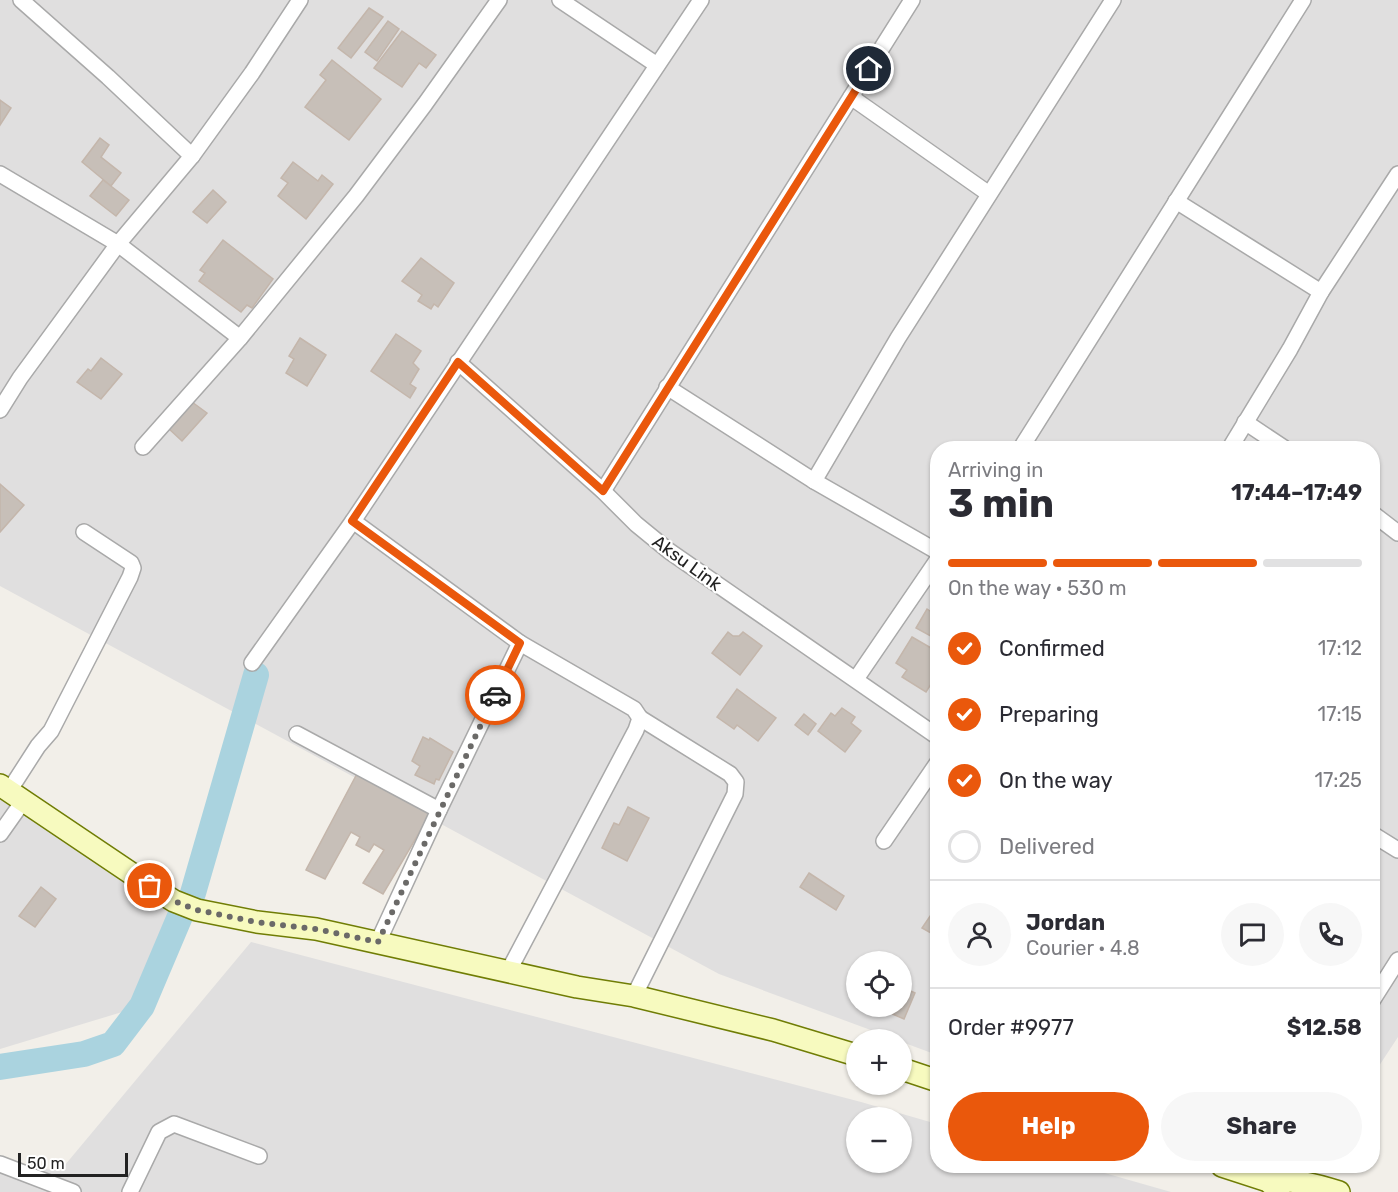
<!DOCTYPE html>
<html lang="en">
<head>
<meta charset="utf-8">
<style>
  :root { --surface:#fff; --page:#f7f7f7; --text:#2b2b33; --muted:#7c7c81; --line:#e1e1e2; --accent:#ea580c }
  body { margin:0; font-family:Rubik,sans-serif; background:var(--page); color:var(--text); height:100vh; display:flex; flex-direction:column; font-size:22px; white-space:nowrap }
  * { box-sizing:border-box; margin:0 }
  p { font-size:20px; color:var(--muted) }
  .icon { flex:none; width:33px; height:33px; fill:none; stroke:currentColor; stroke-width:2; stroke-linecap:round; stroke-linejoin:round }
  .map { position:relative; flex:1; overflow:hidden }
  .drawer { position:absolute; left:930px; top:441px; width:450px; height:732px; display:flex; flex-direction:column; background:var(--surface); border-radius:24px; box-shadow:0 2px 4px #0004 }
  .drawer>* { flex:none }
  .fabs { position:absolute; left:846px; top:951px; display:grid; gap:12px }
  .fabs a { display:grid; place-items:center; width:66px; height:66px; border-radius:50%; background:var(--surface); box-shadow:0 2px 4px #0004; font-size:30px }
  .scale { position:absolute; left:18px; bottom:15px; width:110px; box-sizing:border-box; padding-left:6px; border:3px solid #222; border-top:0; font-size:16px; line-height:21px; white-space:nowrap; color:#222; -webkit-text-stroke:4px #fff; paint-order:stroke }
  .pin { position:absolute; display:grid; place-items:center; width:51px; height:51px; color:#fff; margin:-26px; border:3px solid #fff; border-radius:50%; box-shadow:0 2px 6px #0007 }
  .courier { position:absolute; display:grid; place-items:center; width:60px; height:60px; margin:-30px; border:4px solid #ea580c; border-radius:50%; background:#fff; color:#222; box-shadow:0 2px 8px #0007 }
  .summary em { font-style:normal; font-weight:700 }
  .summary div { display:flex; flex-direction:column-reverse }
  .summary { display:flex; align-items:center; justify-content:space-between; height:102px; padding:0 18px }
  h1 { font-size:39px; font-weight:700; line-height:45px }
  .bar { display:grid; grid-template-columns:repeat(4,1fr); gap:9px 6px; align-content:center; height:72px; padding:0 18px }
  .bar i { height:8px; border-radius:4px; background:var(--line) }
  .bar .selected { background:var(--accent) }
  .bar p { grid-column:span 4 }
  .line { display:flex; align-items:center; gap:15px; padding:0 18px; border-top:2px solid var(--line) }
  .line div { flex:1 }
  .round { display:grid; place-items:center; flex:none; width:63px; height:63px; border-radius:32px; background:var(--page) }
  ol { padding:0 18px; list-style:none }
  li { display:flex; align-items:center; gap:18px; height:66px }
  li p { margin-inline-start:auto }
  li .icon { padding:6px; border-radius:50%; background:var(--accent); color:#fff; stroke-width:4 }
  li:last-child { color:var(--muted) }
  li i { width:33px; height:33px; border:3px solid var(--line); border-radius:50% }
  .primary-button { display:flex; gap:12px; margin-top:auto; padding:12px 18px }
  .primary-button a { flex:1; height:69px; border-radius:36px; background:var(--accent); color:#fff; font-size:24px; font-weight:700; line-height:69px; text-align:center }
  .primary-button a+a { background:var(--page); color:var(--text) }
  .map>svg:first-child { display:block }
  .residential { fill:#e0dfdf; fill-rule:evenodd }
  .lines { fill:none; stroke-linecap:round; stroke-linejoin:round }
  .river { stroke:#aad3df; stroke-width:26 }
  .building { fill:#c7bfb8; stroke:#c4b6ab; stroke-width:1.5 }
  .minor-casing { stroke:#a9a9a9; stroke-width:18 }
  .secondary-casing { stroke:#707d05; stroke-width:24 }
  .minor { stroke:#fff; stroke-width:15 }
  .secondary { stroke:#f7fabf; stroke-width:21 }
  .done { stroke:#6b6a68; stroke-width:6; stroke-dasharray:0 10.8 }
  .route { stroke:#ea580c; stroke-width:8 }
  .labels { text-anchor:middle; stroke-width:4.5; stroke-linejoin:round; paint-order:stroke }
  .street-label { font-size:18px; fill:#222; stroke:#fff }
</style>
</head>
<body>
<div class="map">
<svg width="1398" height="1192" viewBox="0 0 1398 1192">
  <rect width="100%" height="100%" fill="#f2efe9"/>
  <!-- residential -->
  <g class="residential">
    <path d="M0 0H1398V1037L1373 1075 1372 448H938L937 1055 902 1042V1040L895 1039 719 974 0 586ZM856 962H902V1006H856Z"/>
    <polygon points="0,796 174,901 156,974 142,1006 0,1049"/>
    <path d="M251 942 861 1102 937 1124 938 1166H1080L1171 1192H0V1162L60 1171ZM856 1118H902V1162H856Z"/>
    <polygon points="1232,1166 1312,1166 1296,1189"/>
  </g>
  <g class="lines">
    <!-- river -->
    <g class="river">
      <polyline points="193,893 256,675"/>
      <polyline points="0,1067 84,1054 113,1044 142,1006 181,914"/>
    </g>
  </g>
  <!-- building -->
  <g class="building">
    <polygon points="369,8 383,17 351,58 338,48"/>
    <polygon points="388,21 399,29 377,61 365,52"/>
    <polygon points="402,31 436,55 426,68 419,63 402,87 374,68"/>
    <polygon points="332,60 381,99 349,140 305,107 326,80 320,75"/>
    <polygon points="0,100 11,108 0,125"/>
    <polygon points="100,138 109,145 101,157 121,173 111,186 82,162"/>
    <polygon points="293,162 318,181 322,175 333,184 306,219 278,196 288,183 281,178"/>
    <polygon points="103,180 129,200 116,216 90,196"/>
    <polygon points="213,190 226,202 207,223 193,212"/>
    <polygon points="223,240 273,279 252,308 247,305 241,312 199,281 205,273 200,270"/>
    <polygon points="421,258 454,283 438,307 434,304 431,309 418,301 422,295 402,281"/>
    <polygon points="396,334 421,351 413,363 419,369 410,384 416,388 410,398 371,371"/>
    <polygon points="300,338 326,355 307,386 286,373 294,359 289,356"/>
    <polygon points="101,358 122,374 101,399 77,382 88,369 91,371"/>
    <polygon points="192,402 207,413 182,441 168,428"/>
    <polygon points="0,484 24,505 0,532"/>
    <polygon points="938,606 938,640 916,628 927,609 933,613"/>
    <polygon points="728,632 733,636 739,636 743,632 762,646 740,675 712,653"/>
    <polygon points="912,637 938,652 938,673 926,692 902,677 907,670 896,663"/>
    <polygon points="737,689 776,718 758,741 737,725 734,729 717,717"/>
    <polygon points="842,708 855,717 851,723 861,731 845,752 818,731 831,713 835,716"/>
    <polygon points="804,714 816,724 808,735 795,725"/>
    <polygon points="423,737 429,740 430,738 453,752 439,780 436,779 434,784 415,775 420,766 412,761"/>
    <polygon points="359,770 432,811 383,894 363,883 384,850 374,844 369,852 356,845 360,837 351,832 325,879 306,870"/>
    <polygon points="628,807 649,818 627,861 602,848 614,823 619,825"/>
    <polygon points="809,873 844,896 836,910 800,887"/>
    <polygon points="41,887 56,899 35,927 19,916"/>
    <polygon points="937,906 938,906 938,937 922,928"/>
    <polygon points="902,987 915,993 904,1019 874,1006 902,1006"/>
  </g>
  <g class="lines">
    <!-- minor casing -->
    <g class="minor-casing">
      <g id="minor">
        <polyline points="21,0 108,77 192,156"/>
        <polyline points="560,0 657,65"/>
        <polyline points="851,97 989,194"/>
        <polyline points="0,174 118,244 192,156 252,73 300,0"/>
        <polyline points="1176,201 1321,292"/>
        <polyline points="458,362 603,491 636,524 669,551 938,737"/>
        <polyline points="667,387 814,481 938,552"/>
        <polyline points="0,410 20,378 118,244 240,338 356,196 425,104 499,0"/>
        <polyline points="1245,422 1284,448"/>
        <polyline points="143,447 240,338"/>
        <polyline points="1021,448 1303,0"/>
        <polyline points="1230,448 1290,349 1321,292 1398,174"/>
        <polyline points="814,481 898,338 1113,0"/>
        <polyline points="603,491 912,0"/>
        <polyline points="1372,513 1398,533"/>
        <polyline points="353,521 520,643 439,810 378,942"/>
        <polyline points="252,663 353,521 701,0"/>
        <polyline points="856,679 938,559"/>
        <polyline points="297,734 439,810"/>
        <polyline points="9,791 38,746 51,731 130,577 133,568 131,563 84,532"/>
        <polyline points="0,834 24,800"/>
        <polyline points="1372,834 1398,850"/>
        <polyline points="884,841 938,762"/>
        <polyline points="508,972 636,730 640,718 634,709 520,643"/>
        <polyline points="634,996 735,794 736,782 730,774 640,718"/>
        <polyline points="1372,1001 1398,960"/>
        <polyline points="0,1164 73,1192"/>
        <polyline points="130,1192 159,1132 174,1124 259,1156"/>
      </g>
    </g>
    <!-- secondary casing -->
    <g class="secondary-casing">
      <g id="secondary">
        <polyline points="0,785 150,886 174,901 197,910 257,922 316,929 577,987 634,996 773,1030 856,1055"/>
        <polyline points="902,1069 938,1081"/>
        <polyline points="1222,1166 1268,1181 1279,1191"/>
        <path d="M1268 1181C1293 1179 1315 1184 1339 1192"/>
      </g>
    </g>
    <!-- minor -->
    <use href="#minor" class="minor"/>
    <!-- secondary -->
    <use href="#secondary" class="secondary"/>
  </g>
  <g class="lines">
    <!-- done -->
    <polyline class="done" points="150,886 174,901 197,910 256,922 316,929 378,942 495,695"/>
    <!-- route -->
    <polyline class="route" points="495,695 520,643 352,521 458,362 603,491 869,69"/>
  </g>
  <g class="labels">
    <!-- street labels -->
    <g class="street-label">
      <text transform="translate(687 563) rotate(36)" y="6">Aksu Link</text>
    </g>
  </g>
</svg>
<div class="fabs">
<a><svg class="icon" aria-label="locate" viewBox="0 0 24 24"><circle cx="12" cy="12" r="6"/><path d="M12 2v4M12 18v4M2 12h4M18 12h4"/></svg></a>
<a>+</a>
<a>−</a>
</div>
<div class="scale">50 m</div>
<div class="pin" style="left:150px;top:886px;background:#ea580c"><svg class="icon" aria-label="bag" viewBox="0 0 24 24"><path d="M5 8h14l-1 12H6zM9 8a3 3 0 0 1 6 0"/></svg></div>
<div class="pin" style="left:869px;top:69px;background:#1f2937"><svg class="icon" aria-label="home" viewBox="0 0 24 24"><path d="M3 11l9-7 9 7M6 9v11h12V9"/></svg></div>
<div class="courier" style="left:495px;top:695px"><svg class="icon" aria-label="car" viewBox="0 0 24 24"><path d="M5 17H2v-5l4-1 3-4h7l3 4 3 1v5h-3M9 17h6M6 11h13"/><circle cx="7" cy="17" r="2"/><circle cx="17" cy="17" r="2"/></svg></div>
<section class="drawer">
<div class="summary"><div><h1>3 min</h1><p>Arriving in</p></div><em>17:44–17:49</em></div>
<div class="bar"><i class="selected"></i><i class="selected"></i><i class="selected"></i><i></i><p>On the way · 530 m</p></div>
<ol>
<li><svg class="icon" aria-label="check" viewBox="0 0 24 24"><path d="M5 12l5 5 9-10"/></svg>Confirmed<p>17:12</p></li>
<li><svg class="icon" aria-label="check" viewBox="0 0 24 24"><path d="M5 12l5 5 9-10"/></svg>Preparing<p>17:15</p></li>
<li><svg class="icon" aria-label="check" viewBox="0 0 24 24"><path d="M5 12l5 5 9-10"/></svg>On the way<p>17:25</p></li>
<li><i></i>Delivered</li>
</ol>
<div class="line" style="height:108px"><a class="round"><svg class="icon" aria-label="person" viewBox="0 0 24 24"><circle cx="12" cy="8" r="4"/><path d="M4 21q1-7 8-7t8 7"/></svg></a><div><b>Jordan</b><p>Courier · 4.8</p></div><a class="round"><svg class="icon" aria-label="chat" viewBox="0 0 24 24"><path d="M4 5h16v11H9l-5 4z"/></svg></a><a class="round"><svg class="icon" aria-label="phone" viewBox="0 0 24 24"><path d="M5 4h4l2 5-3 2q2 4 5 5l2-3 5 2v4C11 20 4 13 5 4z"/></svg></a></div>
<div class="line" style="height:78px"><div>Order #9977</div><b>$12.58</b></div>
<div class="primary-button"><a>Help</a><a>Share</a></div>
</section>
</div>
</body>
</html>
